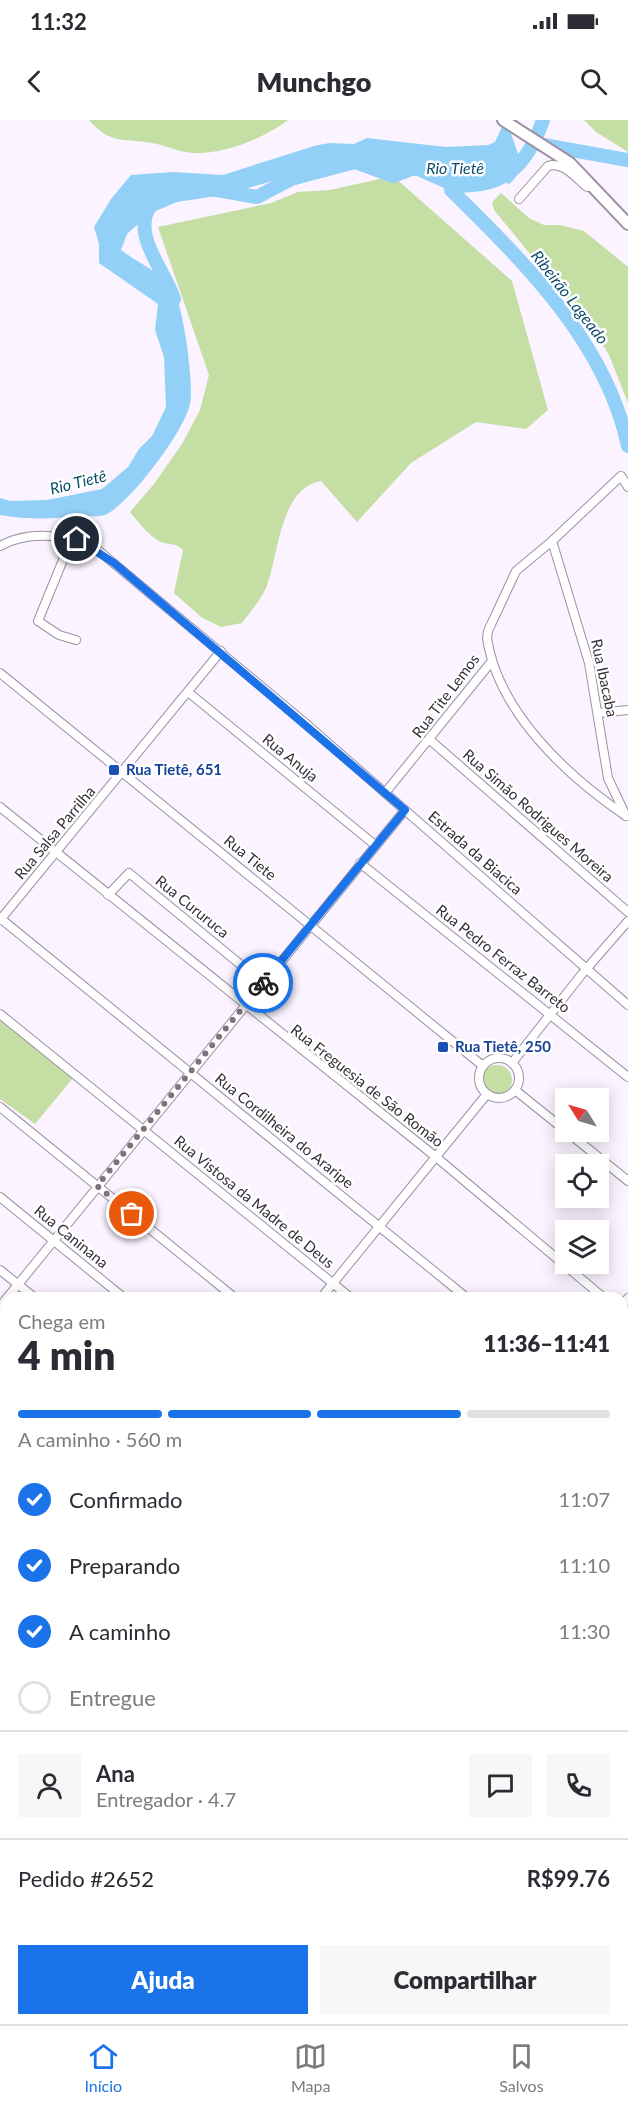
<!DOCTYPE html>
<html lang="pt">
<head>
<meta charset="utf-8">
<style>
  :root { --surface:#fff; --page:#f7f7f7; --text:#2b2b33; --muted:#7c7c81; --line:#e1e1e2; --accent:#1a73e8 }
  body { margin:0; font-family:Lato,sans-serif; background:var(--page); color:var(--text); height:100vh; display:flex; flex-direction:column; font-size:22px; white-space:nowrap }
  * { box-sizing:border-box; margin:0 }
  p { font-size:20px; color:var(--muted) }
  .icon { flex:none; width:33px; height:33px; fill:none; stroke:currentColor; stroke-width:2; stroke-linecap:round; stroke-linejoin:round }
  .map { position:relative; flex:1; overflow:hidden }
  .drawer { position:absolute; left:0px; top:1172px; width:628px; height:734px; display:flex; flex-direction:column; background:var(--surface); border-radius:18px 18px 0 0; box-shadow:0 3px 15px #0003 }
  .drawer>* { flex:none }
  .needle { width:39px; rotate:307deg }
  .fabs { position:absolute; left:555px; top:968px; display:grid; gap:12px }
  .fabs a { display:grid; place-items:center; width:54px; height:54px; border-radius:0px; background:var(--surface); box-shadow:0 3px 15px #0003; font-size:30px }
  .pin { position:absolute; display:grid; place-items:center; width:51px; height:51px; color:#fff; margin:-26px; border:3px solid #fff; border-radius:50%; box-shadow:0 2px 6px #0007 }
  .courier { position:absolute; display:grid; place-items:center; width:60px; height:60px; margin:-30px; border:4px solid #1a73e8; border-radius:50%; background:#fff; color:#222; box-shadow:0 2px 8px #0007 }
  .headline em { font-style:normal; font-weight:800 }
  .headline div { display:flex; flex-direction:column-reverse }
  .headline { display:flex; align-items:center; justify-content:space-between; height:102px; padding:0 18px }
  h1 { font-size:39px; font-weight:800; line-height:45px }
  .bar { display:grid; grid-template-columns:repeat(4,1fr); gap:9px 6px; align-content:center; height:72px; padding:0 18px }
  .bar i { height:8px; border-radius:4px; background:var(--line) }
  .bar .current { background:var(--accent) }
  .bar p { grid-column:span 4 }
  .line { display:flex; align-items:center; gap:15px; padding:0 18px; border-top:2px solid var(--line) }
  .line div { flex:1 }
  .round { display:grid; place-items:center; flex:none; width:63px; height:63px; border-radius:0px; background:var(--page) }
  ol { padding:0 18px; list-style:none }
  li { display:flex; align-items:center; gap:18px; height:66px }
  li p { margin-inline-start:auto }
  li .icon { padding:6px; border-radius:50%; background:var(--accent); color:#fff; stroke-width:4 }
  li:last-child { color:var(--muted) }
  li i { width:33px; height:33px; border:3px solid var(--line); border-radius:50% }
  .primary-button { display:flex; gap:12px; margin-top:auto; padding:12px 18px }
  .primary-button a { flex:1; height:69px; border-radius:0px; background:var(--accent); color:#fff; font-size:24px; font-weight:800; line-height:69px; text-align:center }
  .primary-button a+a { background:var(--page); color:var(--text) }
  .status { display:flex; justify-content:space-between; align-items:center; height:42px; padding:0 30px; background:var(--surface); direction:ltr }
  .status svg { height:16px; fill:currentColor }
  header { display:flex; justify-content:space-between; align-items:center; height:78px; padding:0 18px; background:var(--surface); font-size:27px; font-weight:800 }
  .menu { display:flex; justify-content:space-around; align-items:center; height:84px; border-top:2px solid var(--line); background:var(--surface); font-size:16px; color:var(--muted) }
  .menu a { display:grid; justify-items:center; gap:3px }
  .menu .current { color:var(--accent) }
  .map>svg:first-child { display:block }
  .education { fill:#fce7e1 }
  .green { fill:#c4dea3 }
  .water { fill:#93d0f7 }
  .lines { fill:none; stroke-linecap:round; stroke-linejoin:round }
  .river { stroke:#93d0f7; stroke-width:14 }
  .street-casing { stroke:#9d90a3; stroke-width:10 }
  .secondary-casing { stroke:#9d90a3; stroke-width:14 }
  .primary-casing { stroke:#9d90a3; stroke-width:15 }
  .street { stroke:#fff; stroke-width:8 }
  .secondary { stroke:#fff; stroke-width:10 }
  .primary { stroke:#fff; stroke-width:12 }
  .rail { stroke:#69636c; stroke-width:2; stroke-dasharray:10 10; stroke-linecap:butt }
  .done { stroke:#7a747d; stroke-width:6; stroke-dasharray:0 10.8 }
  .route { stroke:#1a73e8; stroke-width:8 }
  .transit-dot { fill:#1a4fb4; stroke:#fff; stroke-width:2 }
  .labels { text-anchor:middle; stroke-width:5; stroke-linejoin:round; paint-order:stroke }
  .street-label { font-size:15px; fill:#342f37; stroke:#fff }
  .transit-label { font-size:15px; font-weight:bold; fill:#164399; stroke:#fff; text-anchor:start }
  .water-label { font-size:16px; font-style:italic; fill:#0e4d6c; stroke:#fff }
</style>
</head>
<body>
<div class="status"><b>11:32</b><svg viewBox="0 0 49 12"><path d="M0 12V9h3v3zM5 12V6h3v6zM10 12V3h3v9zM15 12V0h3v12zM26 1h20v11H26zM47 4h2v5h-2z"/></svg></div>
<header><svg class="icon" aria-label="back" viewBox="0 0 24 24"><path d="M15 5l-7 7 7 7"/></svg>Munchgo<svg class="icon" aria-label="search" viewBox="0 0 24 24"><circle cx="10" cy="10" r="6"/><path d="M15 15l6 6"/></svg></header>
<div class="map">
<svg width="628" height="1904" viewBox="0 0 628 1904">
  <rect width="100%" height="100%" fill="#fbf3ff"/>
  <!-- education -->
  <polygon class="education" points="622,1667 628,1671 628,1761 623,1757"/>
  <!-- green -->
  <g class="green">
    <path d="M89 0H288C263 19 224 34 192 33 179 32 165 25 152 23 124 18 110 25 89 0Z"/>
    <polygon points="584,0 628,0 628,32 596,12"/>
    <path d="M393 56 512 161 548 290 526 309 476 302 411 343 357 402 321 361C279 368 279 436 266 468 260 481 250 492 242 503L221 507 201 497 174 473 183 430C175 423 173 425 164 423 152 420 138 402 130 392L154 364 182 324 200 290 209 255 158 107 271 83 298 72 330 70Z"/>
    <polygon points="501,73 529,98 544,105 560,105 584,111 628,147 628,283 609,235 598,217 494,90 492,82"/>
    <polygon points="0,898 73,958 35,1004 0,979"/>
    <circle cx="497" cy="960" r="15"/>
  </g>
  <!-- water -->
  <path class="water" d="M505 0H518L511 13C517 33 528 49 508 65L505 56C486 56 475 61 460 71L446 69 417 56H393L372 45 340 42 223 75 177 82 149 94 127 114 121 130C138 143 163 153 174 172 184 189 194 265 190 284 185 310 130 384 105 395 99 397 89 396 82 396 54 399 28 400 0 395V378L10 381 47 380 102 369 128 347 139 329 152 316 166 287 164 237 155 210 158 184 99 143V124L94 107 111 79 131 55 173 52 223 55 314 26 329 23 354 24 367 18 446 27 488 25 495 22Z"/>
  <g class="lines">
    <!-- river -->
    <g class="river">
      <polyline points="538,24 628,40"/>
      <path d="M453 65C504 69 527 46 543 0"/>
      <polyline points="211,69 257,77 291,59 355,42 393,56 409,50"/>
      <path d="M451 70C524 142 606 222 628 326"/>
      <path d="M151 85C130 114 165 150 174 179"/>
    </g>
    <!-- street casing -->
    <g class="street-casing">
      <g id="street">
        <path d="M519 79 548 46C563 41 576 58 587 67"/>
        <polyline points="72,418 38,501 59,515 76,520"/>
        <polyline points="552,421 589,543 608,658 626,696"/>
        <path d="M0 426C29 410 73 414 99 431L304 602 628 885"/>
        <polyline points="0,553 483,946"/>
        <polyline points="188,572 375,725"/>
        <polyline points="598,593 628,590"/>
        <polyline points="430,620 628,792"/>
        <polyline points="385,673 492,541"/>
        <polyline points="0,687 436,1037 604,1178"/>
        <path d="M626 696C567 656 498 592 487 518L488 511 516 451 552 421 621 356 628 367"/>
        <polyline points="360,743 628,957"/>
        <polyline points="108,775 129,753 263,863"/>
        <polyline points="0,798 467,1178"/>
        <polyline points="0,800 221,531"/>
        <polyline points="0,894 351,1178"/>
        <circle cx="499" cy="958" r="20"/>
        <polyline points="512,943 582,854 628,801"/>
        <polyline points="515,970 566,1011"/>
        <polyline points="0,987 235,1178"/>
        <polyline points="566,1011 628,1061"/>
        <polyline points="0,1077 124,1178"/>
        <polyline points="0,1150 35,1178"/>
        <polyline points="7,1178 405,690"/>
        <polyline points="321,1178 487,974"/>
        <polyline points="622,1185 628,1178"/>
        <polyline points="0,1187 6,1179"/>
        <polyline points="0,1218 6,1223"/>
        <polyline points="0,1297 6,1301"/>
        <polyline points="0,1372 6,1377"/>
        <polyline points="0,1453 6,1457"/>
        <polyline points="622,1491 628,1495"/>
        <polyline points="0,1532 6,1537"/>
        <polyline points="0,1585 6,1578"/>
        <polyline points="0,1613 6,1618"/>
        <polyline points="622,1653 628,1657"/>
        <polyline points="0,1794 6,1798"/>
        <polyline points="622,1798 628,1802"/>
        <polyline points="622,1820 628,1813"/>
        <polyline points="0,1832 6,1823"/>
        <polyline points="537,1899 544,1904"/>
        <polyline points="381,1904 385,1899"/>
        <polyline points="468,1904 472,1899"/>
        <polyline points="556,1904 560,1899"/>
      </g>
    </g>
    <!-- secondary casing -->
    <g class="secondary-casing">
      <g id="secondary">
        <polyline points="503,0 570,43 628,104"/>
        <polyline points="622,1302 628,1298"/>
        <polyline points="622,1315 628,1309"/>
        <polyline points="0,1697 6,1701"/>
        <polyline points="0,1713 6,1718"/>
        <polyline points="327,1899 333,1904"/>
        <polyline points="48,1904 53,1899"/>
        <polyline points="66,1904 71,1899"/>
      </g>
    </g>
    <!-- primary casing -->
    <g class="primary-casing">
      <g id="primary">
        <polyline points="622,1573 628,1567"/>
        <polyline points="622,1589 628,1583"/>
        <polyline points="239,1900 240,1904"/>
        <polyline points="256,1904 262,1899"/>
        <polyline points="285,1904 291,1899"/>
      </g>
    </g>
    <!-- street -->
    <use href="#street" class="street"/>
    <!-- secondary -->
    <use href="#secondary" class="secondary"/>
    <!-- primary -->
    <use href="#primary" class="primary"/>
    <!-- rail -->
    <g class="rail">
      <polyline points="622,1341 628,1335"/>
      <polyline points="98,1904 103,1899"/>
      <polyline points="112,1904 116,1899"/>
    </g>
  </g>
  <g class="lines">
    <!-- done -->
    <polyline class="done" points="132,1094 97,1066 263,863"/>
    <!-- route -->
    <polyline class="route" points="77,419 114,443 405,690 263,863"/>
  </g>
  <!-- markers -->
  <g class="transit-dot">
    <rect x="108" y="644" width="12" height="12" rx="3"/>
    <rect x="437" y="921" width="12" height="12" rx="3"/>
  </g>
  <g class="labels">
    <!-- street labels -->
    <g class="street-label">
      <text transform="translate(604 558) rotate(78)" y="5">Rua Ibacaba</text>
      <text transform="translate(446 576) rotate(-53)" y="5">Rua Tite Lemos</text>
      <text transform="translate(290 638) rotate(39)" y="5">Rua Anuja</text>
      <text transform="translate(538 696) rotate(41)" y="5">Rua Simão Rodrigues Moreira</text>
      <text transform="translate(55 713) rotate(-50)" y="5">Rua Salsa Parrilha</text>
      <text transform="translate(475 733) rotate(41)" y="5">Estrada da Biacica</text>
      <text transform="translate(250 738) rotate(39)" y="5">Rua Tiete</text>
      <text transform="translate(192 787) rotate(39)" y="5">Rua Cururuca</text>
      <text transform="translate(503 839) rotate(38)" y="5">Rua Pedro Ferraz Barreto</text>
      <text transform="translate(367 966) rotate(38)" y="5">Rua Freguesia de São Romão</text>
      <text transform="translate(284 1011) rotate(39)" y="5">Rua Cordilheira do Araripe</text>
      <text transform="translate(254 1082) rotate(39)" y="5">Rua Vistosa da Madre de Deus</text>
      <text transform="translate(71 1117) rotate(39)" y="5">Rua Caninana</text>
    </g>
    <!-- transit labels -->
    <g class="transit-label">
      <text x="126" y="655">Rua Tietê, 651</text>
      <text x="455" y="932">Rua Tietê, 250</text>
    </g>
    <!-- water labels -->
    <g class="water-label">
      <text x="455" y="54">Rio Tietê</text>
      <text transform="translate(570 177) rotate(52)" y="6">Ribeirão Lageado</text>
      <text transform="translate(78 362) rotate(-14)" y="6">Rio Tietê</text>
    </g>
  </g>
</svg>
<div class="fabs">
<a><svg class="needle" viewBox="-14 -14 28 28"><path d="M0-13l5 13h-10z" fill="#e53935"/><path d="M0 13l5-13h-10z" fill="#7c7c81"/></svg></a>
<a><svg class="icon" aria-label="locate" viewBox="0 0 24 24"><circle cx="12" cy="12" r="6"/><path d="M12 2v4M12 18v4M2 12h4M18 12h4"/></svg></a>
<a><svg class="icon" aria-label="layers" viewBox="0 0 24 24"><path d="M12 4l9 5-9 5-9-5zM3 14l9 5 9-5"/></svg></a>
</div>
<div class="pin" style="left:132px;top:1094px;background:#ea580c"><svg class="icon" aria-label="bag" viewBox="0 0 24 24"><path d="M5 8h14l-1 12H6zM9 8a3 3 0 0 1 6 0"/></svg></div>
<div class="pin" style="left:77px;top:419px;background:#1f2937"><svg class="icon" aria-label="home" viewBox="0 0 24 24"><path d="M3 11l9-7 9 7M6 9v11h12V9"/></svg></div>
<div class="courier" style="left:263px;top:863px"><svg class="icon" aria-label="bike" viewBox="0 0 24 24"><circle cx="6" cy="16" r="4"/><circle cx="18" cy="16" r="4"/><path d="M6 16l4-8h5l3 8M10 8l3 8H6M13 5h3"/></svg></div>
<section class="drawer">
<div class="headline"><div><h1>4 min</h1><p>Chega em</p></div><em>11:36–11:41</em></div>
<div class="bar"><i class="current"></i><i class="current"></i><i class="current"></i><i></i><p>A caminho · 560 m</p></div>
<ol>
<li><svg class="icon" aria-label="check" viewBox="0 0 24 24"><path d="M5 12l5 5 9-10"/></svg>Confirmado<p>11:07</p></li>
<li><svg class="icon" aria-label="check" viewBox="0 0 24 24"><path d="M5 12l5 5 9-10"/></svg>Preparando<p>11:10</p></li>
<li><svg class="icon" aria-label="check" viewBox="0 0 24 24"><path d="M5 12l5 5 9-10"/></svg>A caminho<p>11:30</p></li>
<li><i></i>Entregue</li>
</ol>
<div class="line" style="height:108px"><a class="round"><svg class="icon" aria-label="person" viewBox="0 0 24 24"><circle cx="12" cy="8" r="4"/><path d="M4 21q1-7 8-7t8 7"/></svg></a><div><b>Ana</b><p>Entregador · 4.7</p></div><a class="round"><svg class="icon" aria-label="chat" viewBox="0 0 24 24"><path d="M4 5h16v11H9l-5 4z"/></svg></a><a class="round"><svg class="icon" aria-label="phone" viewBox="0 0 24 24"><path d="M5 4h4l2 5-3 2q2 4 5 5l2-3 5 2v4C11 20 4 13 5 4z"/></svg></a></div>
<div class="line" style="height:78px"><div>Pedido #2652</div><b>R$99.76</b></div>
<div class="primary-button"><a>Ajuda</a><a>Compartilhar</a></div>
</section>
</div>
<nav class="menu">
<a class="current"><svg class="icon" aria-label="home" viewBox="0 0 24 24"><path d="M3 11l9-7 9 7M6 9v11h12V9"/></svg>Início</a>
<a><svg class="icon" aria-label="map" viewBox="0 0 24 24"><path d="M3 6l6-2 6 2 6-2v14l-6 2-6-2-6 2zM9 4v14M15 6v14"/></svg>Mapa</a>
<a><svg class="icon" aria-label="saved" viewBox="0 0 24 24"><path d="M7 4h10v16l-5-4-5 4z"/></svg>Salvos</a>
</nav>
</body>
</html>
